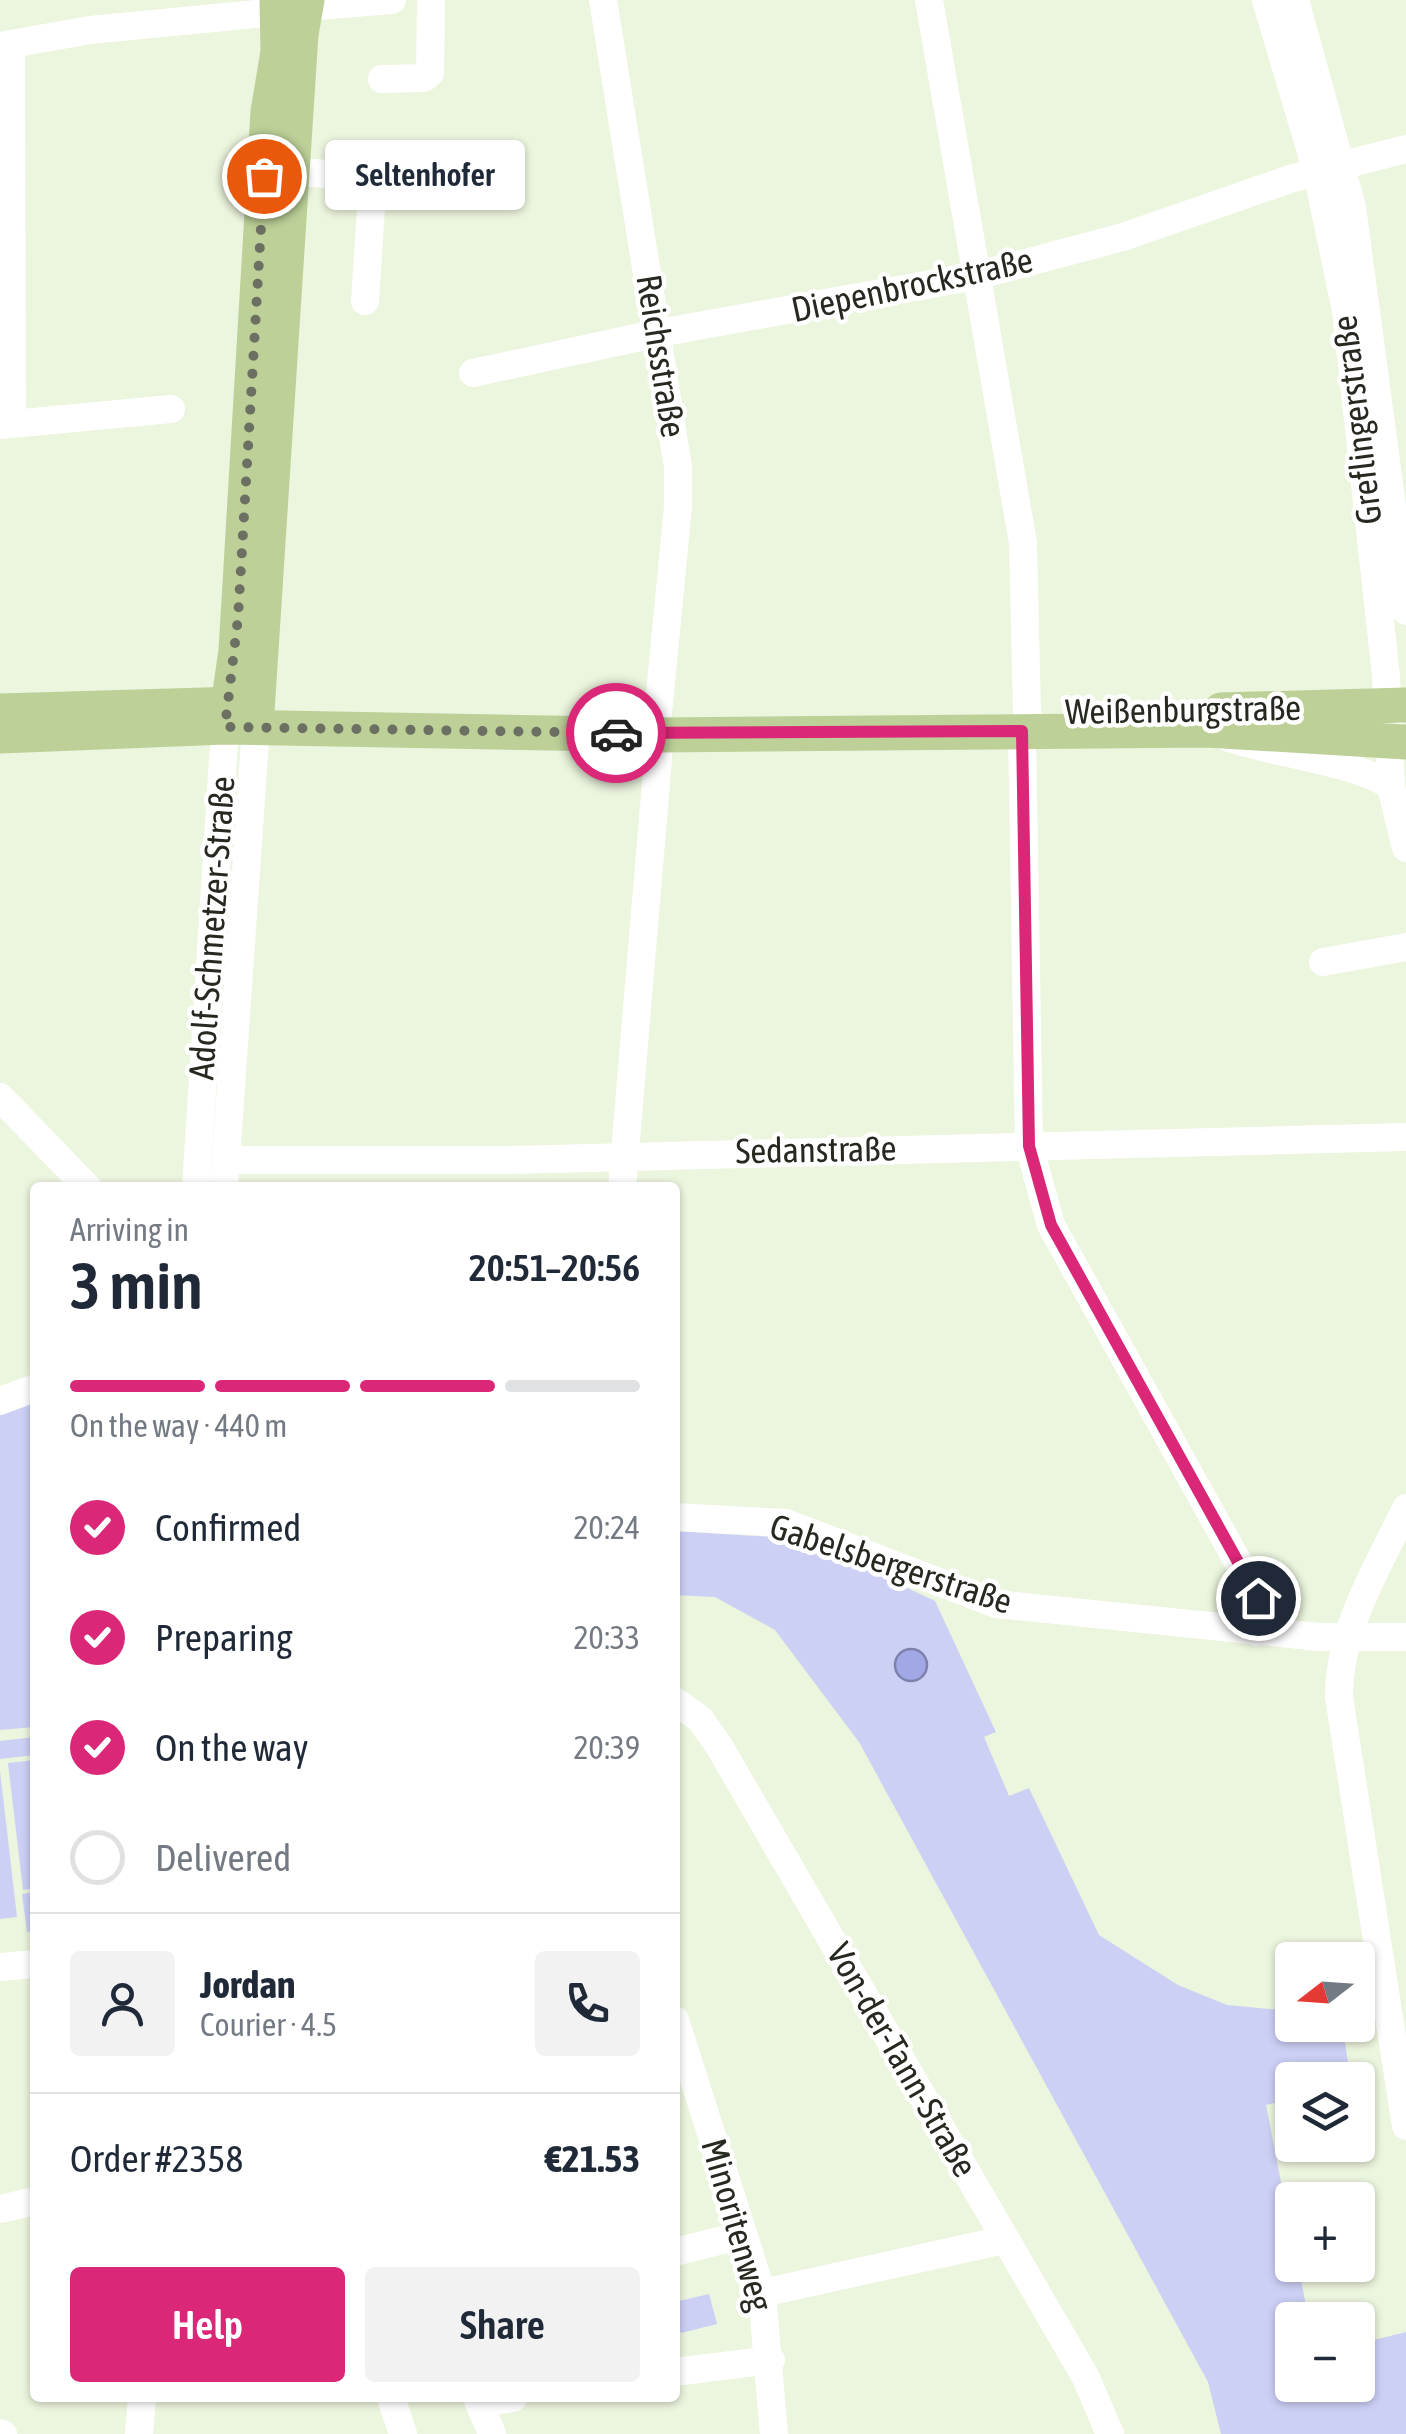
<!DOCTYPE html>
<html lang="en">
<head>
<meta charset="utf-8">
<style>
  :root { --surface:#fff; --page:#f2f2f3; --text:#1f2937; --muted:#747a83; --line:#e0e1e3; --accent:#db2777 }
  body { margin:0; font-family:"Asap Condensed",sans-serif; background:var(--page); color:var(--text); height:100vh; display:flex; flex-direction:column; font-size:38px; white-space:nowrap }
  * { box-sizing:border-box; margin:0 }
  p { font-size:32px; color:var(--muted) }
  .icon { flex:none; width:55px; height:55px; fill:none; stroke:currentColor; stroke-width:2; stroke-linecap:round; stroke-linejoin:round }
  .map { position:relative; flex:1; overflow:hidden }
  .drawer { position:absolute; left:30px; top:1182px; width:650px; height:1220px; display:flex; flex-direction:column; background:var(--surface); border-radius:10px; box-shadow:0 2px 8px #0004 }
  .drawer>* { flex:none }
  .needle { width:65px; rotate:253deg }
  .controls { position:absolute; left:1275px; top:1942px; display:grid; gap:20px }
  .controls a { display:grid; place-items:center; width:100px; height:100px; border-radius:10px; background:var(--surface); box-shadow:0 2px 8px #0004; font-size:50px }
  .pin { position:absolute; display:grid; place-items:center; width:85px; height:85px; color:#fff; margin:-42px; border:5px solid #fff; border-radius:50%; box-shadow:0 2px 10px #0007 }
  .courier { position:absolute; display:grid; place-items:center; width:100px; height:100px; margin:-50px; border:8px solid #db2777; border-radius:50%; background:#fff; color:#222; box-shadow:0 2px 12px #0007 }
  .bubble { position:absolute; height:70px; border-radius:10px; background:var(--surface); box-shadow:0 2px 8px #0004; font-size:32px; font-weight:600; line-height:70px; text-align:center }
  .overview em { font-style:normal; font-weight:600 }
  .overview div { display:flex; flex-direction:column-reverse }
  .overview { display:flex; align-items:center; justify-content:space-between; height:170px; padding:0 40px }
  h1 { font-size:65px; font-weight:600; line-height:75px }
  .bar { display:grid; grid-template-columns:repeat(4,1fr); gap:15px 10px; align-content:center; height:120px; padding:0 40px }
  .bar i { height:12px; border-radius:8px; background:var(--line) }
  .bar .current { background:var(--accent) }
  .bar p { grid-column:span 4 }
  .line { display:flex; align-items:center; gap:25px; padding:0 40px; border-top:2px solid var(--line) }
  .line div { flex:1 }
  .round { display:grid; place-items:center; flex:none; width:105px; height:105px; border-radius:10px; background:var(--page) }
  ol { padding:0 40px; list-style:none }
  li { display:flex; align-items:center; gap:30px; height:110px }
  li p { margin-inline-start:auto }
  li .icon { padding:10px; border-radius:50%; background:var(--accent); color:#fff; stroke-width:4 }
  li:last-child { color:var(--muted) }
  li i { width:55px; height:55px; border:5px solid var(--line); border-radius:50% }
  .button { display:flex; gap:20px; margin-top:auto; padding:20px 40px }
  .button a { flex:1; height:115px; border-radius:10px; background:var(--accent); color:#fff; font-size:40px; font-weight:600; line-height:115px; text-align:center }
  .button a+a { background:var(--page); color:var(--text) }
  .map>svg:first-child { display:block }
  .green { fill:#ccd0f5 }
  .water { fill:#a2a8e6; stroke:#7c82ab; stroke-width:2.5 }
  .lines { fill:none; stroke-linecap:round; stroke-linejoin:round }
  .minor { stroke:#fff; stroke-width:28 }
  .major { stroke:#bcd098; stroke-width:35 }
  .done { stroke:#6b7062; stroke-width:10; stroke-dasharray:0 18 }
  .route { stroke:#db2777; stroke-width:12 }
  .labels { text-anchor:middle; stroke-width:9; stroke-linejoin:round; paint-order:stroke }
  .street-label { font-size:35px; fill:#252920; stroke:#fff }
</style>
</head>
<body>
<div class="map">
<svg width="1406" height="2434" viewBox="0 0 1406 2434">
  <rect width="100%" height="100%" fill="#ecf5de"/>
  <!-- green -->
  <g class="green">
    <polygon points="35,1400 35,1727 0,1730 0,1414"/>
    <polygon points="675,1531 789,1538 815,1545 935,1601 996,1732 984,1737 1009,1796 1029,1788 1099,1935 1178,1985 1227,2005 1292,2011 1292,2025 1342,2025 1351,2080 1292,2080 1292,2099 1266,2105 1292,2238 1292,2265 1298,2265 1309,2320 1292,2320 1292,2385 1358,2385 1358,2344 1406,2332 1406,2434 1221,2434 1208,2382 859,1742 775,1630 715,1597 675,1595"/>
    <polygon points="35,1737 35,1755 0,1759 0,1741"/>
    <polygon points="35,1760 35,1888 23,1890 8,1763"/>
    <polygon points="0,1771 17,1917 0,1919"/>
    <polygon points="35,1892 35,1931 27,1932 22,1894"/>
    <polygon points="709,2294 717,2324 681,2333 675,2325 675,2302"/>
  </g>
  <!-- water -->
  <circle class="water" cx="911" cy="1665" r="16"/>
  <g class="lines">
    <!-- minor -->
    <g class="minor">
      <polyline points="603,0 678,467 678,507 658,713"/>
      <polyline points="929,0 1023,543 1027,713"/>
      <polyline points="1266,0 1317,172 1346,311 1386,676 1391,787 1406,848"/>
      <polyline points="1295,0 1352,207 1406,611"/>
      <polyline points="306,7 392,0"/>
      <polyline points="11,44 12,421"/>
      <polyline points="0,46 90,30 277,12 292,20"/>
      <polyline points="382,79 424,78 430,73 431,0"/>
      <polyline points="293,172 367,176 372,192 365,301"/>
      <polyline points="473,373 659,333 976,276 1123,237 1293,178 1406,149"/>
      <polyline points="0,425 171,409"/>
      <polyline points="1022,731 1029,1146 1051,1225 1258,1598 1256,1632"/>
      <path d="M1227 737C1269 753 1364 763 1391 787"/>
      <polyline points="1323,962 1406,947"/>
      <polyline points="0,1097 88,1188"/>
      <polyline points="226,1160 511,1160 1406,1137"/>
      <polyline points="196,1188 225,727"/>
      <polyline points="224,1188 256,727"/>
      <polyline points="622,1188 660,735"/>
      <polyline points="0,1401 35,1388"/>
      <path d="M1406 1508C1377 1569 1339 1628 1339 1697L1406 2126"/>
      <polyline points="675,1517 786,1523 996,1604 1319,1637 1406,1637"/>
      <polyline points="675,1701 700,1719 719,1746 1085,2376 1110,2434"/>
      <polyline points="0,1967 35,1964"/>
      <polyline points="675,2020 762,2293 774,2434"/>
      <polyline points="0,2209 35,2201"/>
      <polyline points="675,2252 743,2235"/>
      <polyline points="762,2293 1004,2240"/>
      <polyline points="675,2372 771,2360"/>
      <polyline points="391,2398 403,2434"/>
      <polyline points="477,2398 492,2434"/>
      <polyline points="479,2403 513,2398"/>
      <polyline points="0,2433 3,2434"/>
      <polyline points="139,2434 142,2398"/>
    </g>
    <!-- major -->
    <g class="major">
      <polyline points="1221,710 1406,705"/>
      <polyline points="0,711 239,704"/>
      <polyline points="225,726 236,651 268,112 278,52 277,0"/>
      <polyline points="256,727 301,34 307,0"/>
      <polyline points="0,736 225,727 660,735 1207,730 1406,742"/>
    </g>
  </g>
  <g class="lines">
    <!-- done -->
    <polyline class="done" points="264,176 238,618 225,727 616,733"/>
    <!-- route -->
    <polyline class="route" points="616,733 1022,731 1029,1146 1051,1225 1258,1598"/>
  </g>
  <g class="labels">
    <!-- street labels -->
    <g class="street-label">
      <text transform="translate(912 285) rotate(-12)" y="12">Diepenbrockstraße</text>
      <text transform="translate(661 356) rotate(81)" y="12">Reichsstraße</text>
      <text transform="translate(1357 420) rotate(-97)" y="12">Greflingerstraße</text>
      <text transform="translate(1183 710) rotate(-1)" y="12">Weißenburgstraße</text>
      <text transform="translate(212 928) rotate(-86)" y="12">Adolf-Schmetzer-Straße</text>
      <text transform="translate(816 1150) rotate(-1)" y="12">Sedanstraße</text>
      <text transform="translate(891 1564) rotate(18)" y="12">Gabelsbergerstraße</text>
      <text transform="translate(902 2060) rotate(60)" y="12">Von-der-Tann-Straße</text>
      <text transform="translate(737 2225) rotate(74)" y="12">Minoritenweg</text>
    </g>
  </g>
</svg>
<div class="controls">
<a><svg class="needle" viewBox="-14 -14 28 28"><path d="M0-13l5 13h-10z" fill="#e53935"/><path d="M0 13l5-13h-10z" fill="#747a83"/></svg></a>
<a><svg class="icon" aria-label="layers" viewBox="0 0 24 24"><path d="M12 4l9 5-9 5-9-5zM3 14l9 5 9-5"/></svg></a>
<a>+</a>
<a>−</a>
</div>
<div class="pin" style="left:264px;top:176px;background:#ea580c"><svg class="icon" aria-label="bag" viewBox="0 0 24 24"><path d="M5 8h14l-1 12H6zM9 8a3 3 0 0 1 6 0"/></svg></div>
<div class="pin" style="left:1258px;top:1598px;background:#1f2937"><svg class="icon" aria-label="home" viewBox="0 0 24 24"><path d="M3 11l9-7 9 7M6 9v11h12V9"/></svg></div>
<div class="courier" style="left:616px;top:733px"><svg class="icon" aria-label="car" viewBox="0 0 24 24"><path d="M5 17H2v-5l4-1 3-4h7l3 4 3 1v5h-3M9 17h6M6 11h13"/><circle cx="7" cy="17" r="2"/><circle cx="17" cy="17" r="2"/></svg></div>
<div class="bubble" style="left:325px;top:140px;width:200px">Seltenhofer</div>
<section class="drawer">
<div class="overview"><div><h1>3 min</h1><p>Arriving in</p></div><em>20:51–20:56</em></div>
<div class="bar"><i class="current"></i><i class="current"></i><i class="current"></i><i></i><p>On the way · 440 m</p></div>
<ol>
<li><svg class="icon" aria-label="check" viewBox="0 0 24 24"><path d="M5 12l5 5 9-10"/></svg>Confirmed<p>20:24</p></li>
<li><svg class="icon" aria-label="check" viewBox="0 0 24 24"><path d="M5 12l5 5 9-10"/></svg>Preparing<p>20:33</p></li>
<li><svg class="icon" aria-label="check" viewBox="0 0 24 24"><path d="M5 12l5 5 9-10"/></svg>On the way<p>20:39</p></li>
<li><i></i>Delivered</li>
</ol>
<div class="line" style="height:180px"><a class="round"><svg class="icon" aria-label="person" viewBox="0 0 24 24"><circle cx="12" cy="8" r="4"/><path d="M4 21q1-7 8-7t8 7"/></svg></a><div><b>Jordan</b><p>Courier · 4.5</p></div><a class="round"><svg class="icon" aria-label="phone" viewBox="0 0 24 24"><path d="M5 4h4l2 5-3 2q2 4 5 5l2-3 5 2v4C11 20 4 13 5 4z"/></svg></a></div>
<div class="line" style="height:130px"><div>Order #2358</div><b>€21.53</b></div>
<div class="button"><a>Help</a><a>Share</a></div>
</section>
</div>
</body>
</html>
